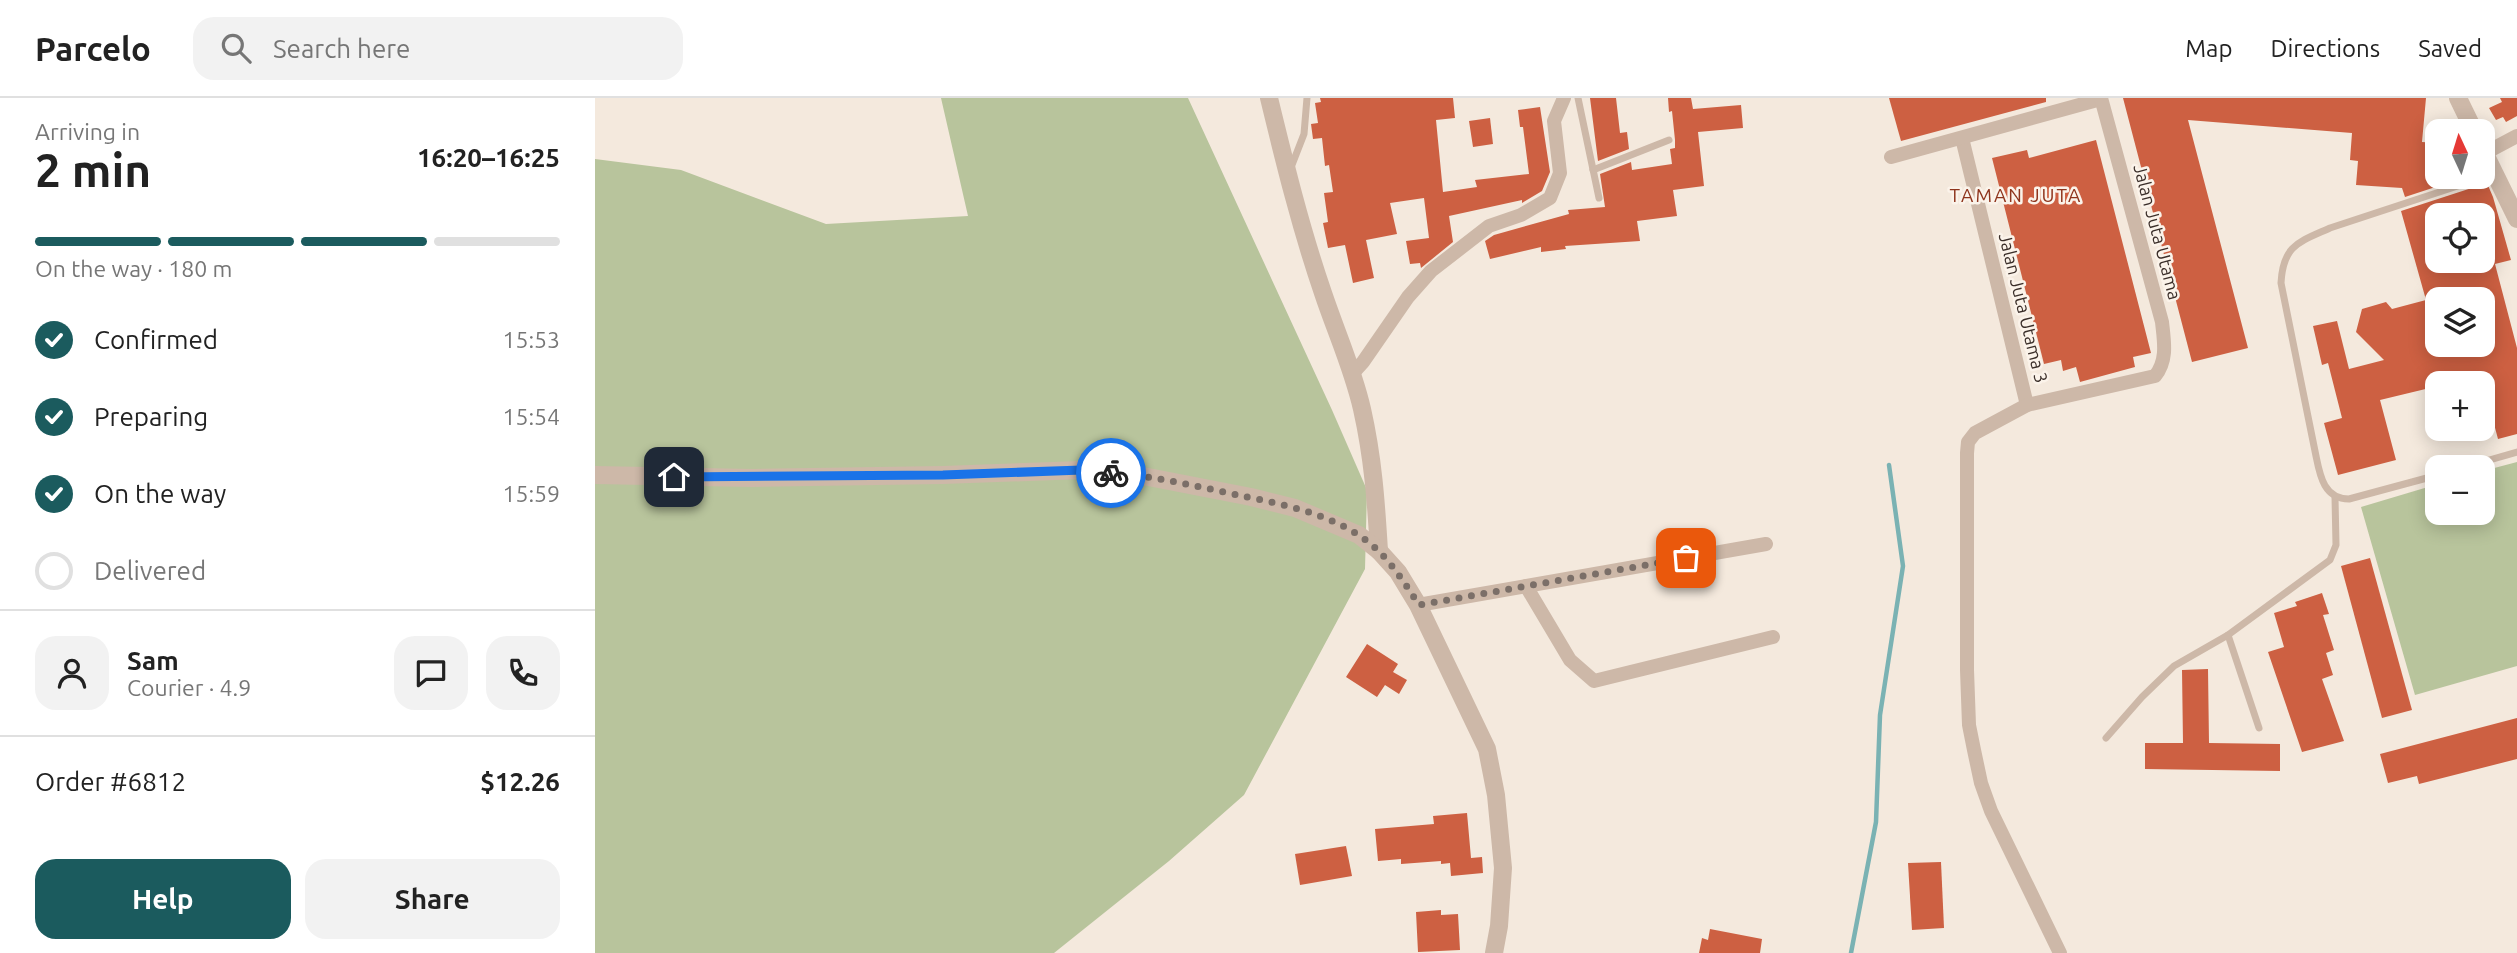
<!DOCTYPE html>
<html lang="en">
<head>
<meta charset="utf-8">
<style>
  :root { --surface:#fff; --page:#f2f2f2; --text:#222; --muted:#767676; --line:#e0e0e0; --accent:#1b5b5e }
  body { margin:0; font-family:Ubuntu,sans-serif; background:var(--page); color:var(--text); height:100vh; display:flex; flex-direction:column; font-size:26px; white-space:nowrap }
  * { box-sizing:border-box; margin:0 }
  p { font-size:23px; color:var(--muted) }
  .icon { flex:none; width:38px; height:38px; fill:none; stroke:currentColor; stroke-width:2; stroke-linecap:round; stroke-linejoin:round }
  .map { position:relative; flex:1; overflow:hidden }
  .panel { display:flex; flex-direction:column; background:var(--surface); width:595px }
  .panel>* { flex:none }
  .needle { width:46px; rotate:356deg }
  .fabs { position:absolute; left:1830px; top:21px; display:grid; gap:14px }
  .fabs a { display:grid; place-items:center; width:70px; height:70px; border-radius:14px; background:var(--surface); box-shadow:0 4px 18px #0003; font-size:35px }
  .pin { position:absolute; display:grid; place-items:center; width:60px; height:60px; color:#fff; margin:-30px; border-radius:14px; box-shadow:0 4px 10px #0006 }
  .courier { position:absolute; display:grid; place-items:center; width:70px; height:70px; margin:-35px; border:5px solid #1a73e8; border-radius:50%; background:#fff; color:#222; box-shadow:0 2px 9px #0007 }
  .head em { font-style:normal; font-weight:600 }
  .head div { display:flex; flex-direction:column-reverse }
  .head { display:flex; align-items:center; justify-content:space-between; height:119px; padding:0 35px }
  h1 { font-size:46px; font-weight:600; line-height:52px }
  .bar { display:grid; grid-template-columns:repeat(4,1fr); gap:10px 7px; align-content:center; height:84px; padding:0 35px }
  .bar i { height:9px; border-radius:5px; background:var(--line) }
  .bar .current { background:var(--accent) }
  .bar p { grid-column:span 4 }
  .line { display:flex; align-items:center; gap:18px; padding:0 35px; border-top:2px solid var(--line) }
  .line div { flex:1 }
  .round { display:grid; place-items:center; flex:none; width:74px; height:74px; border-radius:21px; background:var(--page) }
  ol { padding:0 35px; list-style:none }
  li { display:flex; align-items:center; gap:21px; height:77px }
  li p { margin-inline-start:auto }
  li .icon { padding:7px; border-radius:50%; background:var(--accent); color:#fff; stroke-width:4 }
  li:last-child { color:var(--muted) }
  li i { width:38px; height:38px; border:4px solid var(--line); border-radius:50% }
  .cta { display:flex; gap:14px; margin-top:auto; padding:14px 35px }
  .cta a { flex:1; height:80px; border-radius:21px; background:var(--accent); color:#fff; font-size:28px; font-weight:600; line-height:80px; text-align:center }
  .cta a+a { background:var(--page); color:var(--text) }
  header { display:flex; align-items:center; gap:42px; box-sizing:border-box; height:98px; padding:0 35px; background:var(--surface); border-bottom:2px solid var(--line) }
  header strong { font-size:33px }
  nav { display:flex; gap:38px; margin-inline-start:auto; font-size:24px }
  .search { width:490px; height:63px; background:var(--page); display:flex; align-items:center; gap:18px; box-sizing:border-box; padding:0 24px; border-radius:21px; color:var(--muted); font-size:26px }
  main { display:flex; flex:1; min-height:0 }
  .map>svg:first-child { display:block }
  .green { fill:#b8c49c }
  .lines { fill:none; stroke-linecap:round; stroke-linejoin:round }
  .stream { stroke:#7ab2b3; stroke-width:4.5 }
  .building { fill:#cd6042; fill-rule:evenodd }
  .service { stroke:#cdb8a8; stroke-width:7 }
  .minor { stroke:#cdb8a8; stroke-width:14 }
  .tertiary { stroke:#cdb8a8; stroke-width:18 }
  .done { stroke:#7b6f68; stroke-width:7; stroke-dasharray:0 12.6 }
  .route { stroke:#1a73e8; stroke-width:9 }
  .labels { text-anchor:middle; stroke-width:5; stroke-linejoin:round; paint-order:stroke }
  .street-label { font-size:18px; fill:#3a2e29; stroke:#fbf3ea }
  .neighbourhood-label { font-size:19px; letter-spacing:2px; fill:#8e341c; stroke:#fbf3ea }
</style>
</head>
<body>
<header>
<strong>Parcelo</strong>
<div class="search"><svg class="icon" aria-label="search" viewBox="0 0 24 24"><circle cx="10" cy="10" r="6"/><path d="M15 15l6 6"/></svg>Search here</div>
<nav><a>Map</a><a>Directions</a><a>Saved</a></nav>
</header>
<main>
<section class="panel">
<div class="head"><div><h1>2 min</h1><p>Arriving in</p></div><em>16:20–16:25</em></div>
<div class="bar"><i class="current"></i><i class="current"></i><i class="current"></i><i></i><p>On the way · 180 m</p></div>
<ol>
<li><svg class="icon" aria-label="check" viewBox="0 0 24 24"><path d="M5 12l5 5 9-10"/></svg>Confirmed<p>15:53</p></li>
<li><svg class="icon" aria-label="check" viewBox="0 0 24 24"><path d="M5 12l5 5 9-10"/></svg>Preparing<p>15:54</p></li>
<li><svg class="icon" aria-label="check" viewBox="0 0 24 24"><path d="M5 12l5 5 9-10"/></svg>On the way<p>15:59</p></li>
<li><i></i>Delivered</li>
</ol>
<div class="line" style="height:126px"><a class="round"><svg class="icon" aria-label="person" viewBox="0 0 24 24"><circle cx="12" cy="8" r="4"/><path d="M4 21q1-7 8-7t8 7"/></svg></a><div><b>Sam</b><p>Courier · 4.9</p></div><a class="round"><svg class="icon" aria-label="chat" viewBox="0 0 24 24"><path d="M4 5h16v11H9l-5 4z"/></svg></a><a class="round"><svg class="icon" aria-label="phone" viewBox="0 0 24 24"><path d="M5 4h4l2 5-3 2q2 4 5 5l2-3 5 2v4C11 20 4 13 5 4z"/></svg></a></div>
<div class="line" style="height:91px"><div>Order #6812</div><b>$12.26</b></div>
<div class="cta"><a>Help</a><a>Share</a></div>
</section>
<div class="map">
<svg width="1922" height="855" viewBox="0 0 1922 855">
  <rect width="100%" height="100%" fill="#f4e9dd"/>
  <!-- green -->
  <g class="green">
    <polygon points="346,0 593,0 737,312 772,392 770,471 649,697 574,763 459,855 0,855 0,61 86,72 231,126 373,118"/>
    <polygon points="1922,364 1922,568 1820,597 1766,409 1843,386 1843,415 1888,415 1888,373"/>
  </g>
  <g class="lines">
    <!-- stream -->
    <polyline class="stream" points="1256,855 1281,724 1285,617 1308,468 1294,367"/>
  </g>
  <!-- building -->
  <g class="building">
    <polygon points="725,0 858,0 860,20 841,22 848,94 882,89 880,82 934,76 928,29 925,29 923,12 945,9 955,74 947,93 927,105 927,102 854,118 858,144 826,170 825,165 815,166 811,143 834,140 829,100 795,105 802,136 771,142 779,180 758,185 750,147 733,150 728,125 733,124 729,95 738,94 734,67 730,68 727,40 718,41 716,26 723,25 720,5 726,4"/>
    <polygon points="995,0 1021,0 1025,35 1032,34 1034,51 1003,63"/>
    <polygon points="1073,0 1096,0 1098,11 1146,7 1148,30 1103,34 1109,88 1078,92 1082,118 1042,123 1045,143 970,148 971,151 946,154 946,149 895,161 890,143 899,137 974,116 973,112 1010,109 1005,76 1036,64 1037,72 1077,66 1075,51 1080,50 1080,42 1077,13 1074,14"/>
    <polygon points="1294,0 1451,0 1451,4 1306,43"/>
    <polygon points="1528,0 1831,0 1827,44 1843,45 1843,79 1871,79 1810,99 1807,90 1761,87 1763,63 1755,62 1757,35 1593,22 1653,250 1597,264"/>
    <polygon points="1905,0 1922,0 1922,18 1911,24 1908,19 1901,22 1894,10 1907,4"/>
    <polygon points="895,20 898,46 878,49 874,23"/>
    <polygon points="1501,42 1556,255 1538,259 1540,269 1485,284 1481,269 1468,273 1466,262 1449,266 1397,60 1432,52 1434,60"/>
    <path d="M1892 85 1898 99 1916 162 1900 166 1922 250V336L1903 341 1886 277 1852 285H1843V288L1785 302 1801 362 1743 377 1729 325 1747 320 1733 265 1727 267 1718 228 1742 223 1754 271 1789 262 1761 234 1767 211 1791 204 1797 211 1831 202 1806 113ZM1843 117H1888V163H1843ZM1843 201H1888V247H1843Z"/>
    <polygon points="1775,460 1817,612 1787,620 1746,468"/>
    <polygon points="1727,495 1734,516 1728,517 1739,552 1731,555 1738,577 1727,581 1749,643 1707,654 1673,554 1689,549 1679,515 1702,508 1700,504"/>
    <polygon points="772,546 803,566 798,574 812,582 804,596 790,587 782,599 751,579"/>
    <polygon points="1613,571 1614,645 1685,646 1685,673 1550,671 1550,645 1588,645 1587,572"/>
    <polygon points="1922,620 1922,661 1824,686 1822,678 1793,685 1785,656"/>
    <polygon points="872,715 876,760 887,759 888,775 856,778 855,765 846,766 846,763 806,766 806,761 783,763 780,731 839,726 838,718"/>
    <polygon points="751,748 757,778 705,787 700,756"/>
    <polygon points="1346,764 1349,830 1317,832 1313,765"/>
    <polygon points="846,812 846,817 863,816 865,852 823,854 821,814"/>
    <polygon points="1115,831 1167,841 1165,855 1104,855 1107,840 1113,842"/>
  </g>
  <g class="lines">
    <!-- service -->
    <g class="service">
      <polyline points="983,0 1004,100"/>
      <polyline points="695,72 709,36 712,0"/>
      <polyline points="998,72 1074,42"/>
      <polyline points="1870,369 1922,354"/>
      <path d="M1843 377 1754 401C1729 401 1725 378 1721 358L1686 185C1688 147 1704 144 1735 130L1899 76"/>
      <polyline points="1633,537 1664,630"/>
      <polyline points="1511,640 1547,599 1579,568 1633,537 1735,462 1741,447 1740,399"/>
    </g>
    <!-- minor -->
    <g class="minor">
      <polyline points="1367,40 1432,307"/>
      <polyline points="1890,55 1922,38"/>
      <polyline points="1296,59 1506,1"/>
      <polyline points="758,275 768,264 813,199 836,173 894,128 926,117 955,100 965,75 959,23 969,0"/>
      <polyline points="931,488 975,562 999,583 1178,539"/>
      <polyline points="823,507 1171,446"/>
      <path d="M1465 855 1396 713 1386 685 1379 652 1374 627 1372 572V355L1373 344 1380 335 1432 307 1560 278C1573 262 1569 243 1567 224L1506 0"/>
    </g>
    <!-- tertiary -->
    <g class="tertiary">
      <path d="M674 0C690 66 706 131 728 195 741 234 758 271 767 311 778 360 781 403 784 453"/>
      <polyline points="1863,0 1879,33"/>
      <polyline points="1888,52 1922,121"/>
      <polyline points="0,377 157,380 348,377 487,372 543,377 656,399 700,410 764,437 784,453 803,474 823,507 892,651 901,697 908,770 904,828 899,855"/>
    </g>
  </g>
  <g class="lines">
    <!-- done -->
    <path class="done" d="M516 375C557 378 597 387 638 396 680 405 728 413 765 438 791 455 807 481 824 507L1091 460"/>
    <!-- route -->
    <polyline class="route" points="79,379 348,377 487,372 516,375"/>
  </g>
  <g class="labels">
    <!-- street labels -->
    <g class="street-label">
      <text transform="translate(1562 134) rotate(75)" y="6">Jalan Juta Utama</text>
      <text transform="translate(1428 210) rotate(76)" y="6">Jalan Juta Utama 3</text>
    </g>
    <!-- neighbourhood labels -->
    <g class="neighbourhood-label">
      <text x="1421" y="104">TAMAN JUTA</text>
    </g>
  </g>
</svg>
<div class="fabs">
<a><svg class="needle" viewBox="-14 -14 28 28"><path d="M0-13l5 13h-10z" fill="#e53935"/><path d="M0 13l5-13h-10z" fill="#767676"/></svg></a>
<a><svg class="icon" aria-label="locate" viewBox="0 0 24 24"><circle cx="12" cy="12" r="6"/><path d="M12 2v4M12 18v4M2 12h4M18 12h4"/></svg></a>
<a><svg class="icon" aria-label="layers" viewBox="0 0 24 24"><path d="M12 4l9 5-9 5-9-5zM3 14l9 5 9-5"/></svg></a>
<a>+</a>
<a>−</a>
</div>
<div class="pin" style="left:1091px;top:460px;background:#ea580c"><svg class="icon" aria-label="bag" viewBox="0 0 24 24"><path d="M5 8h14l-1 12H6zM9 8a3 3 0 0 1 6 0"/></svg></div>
<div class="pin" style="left:79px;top:379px;background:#1f2937"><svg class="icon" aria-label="home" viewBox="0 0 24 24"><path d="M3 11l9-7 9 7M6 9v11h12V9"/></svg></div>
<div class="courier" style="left:516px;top:375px"><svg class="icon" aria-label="bike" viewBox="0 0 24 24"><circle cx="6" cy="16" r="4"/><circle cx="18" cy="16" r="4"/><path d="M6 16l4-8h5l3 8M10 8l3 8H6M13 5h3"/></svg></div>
</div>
</main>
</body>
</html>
